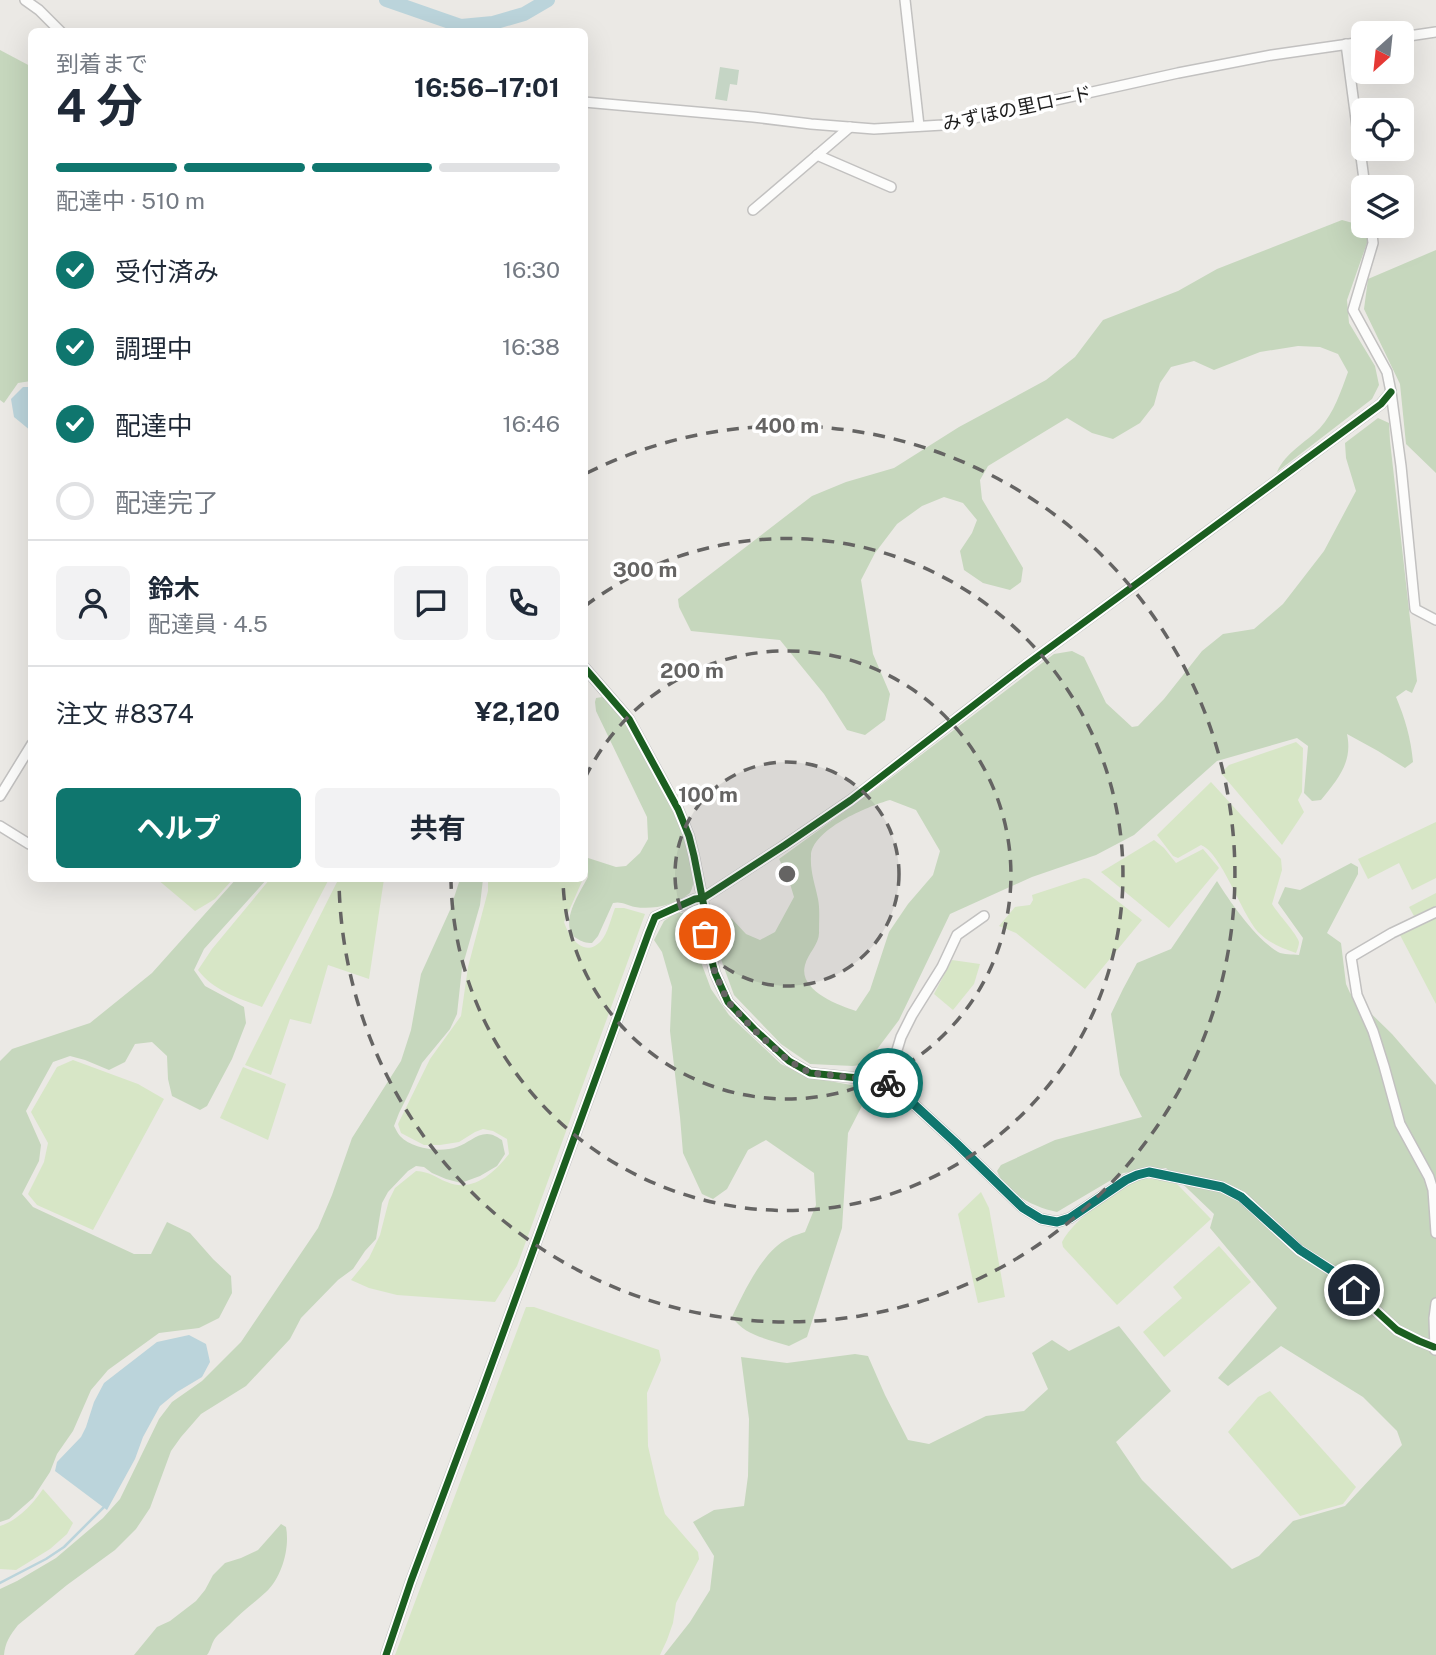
<!DOCTYPE html>
<html lang="ja">
<head>
<meta charset="utf-8">
<style>
  :root { --surface:#fff; --page:#f2f2f3; --text:#1f2937; --muted:#747a83; --line:#e0e1e3; --accent:#0f766e }
  body { margin:0; font-family:"Public Sans","Noto Sans JP",sans-serif; background:var(--page); color:var(--text); height:100vh; display:flex; flex-direction:column; font-size:26px; white-space:nowrap }
  * { box-sizing:border-box; margin:0 }
  p { font-size:23px; color:var(--muted) }
  .icon { flex:none; width:38px; height:38px; fill:none; stroke:currentColor; stroke-width:2; stroke-linecap:round; stroke-linejoin:round }
  .map { position:relative; flex:1; overflow:hidden }
  .details { position:absolute; left:28px; top:28px; width:560px; height:854px; display:flex; flex-direction:column; background:var(--surface); border-radius:10px; box-shadow:0 7px 28px #0002 }
  .details>* { flex:none }
  .needle { width:46px; rotate:207deg }
  .controls { position:absolute; left:1351px; top:21px; display:grid; gap:14px }
  .controls a { display:grid; place-items:center; width:63px; height:63px; border-radius:10px; background:var(--surface); box-shadow:0 7px 28px #0002; font-size:35px }
  .pin { position:absolute; display:grid; place-items:center; width:60px; height:60px; color:#fff; margin:-30px; border:4px solid #fff; border-radius:50%; box-shadow:0 2px 7px #0007 }
  .courier { position:absolute; display:grid; place-items:center; width:70px; height:70px; margin:-35px; border:5px solid #0f766e; border-radius:50%; background:#fff; color:#222; box-shadow:0 2px 9px #0007 }
  .headline em { font-style:normal; font-weight:700 }
  .headline div { display:flex; flex-direction:column-reverse }
  .headline { display:flex; align-items:center; justify-content:space-between; height:119px; padding:0 28px }
  h1 { font-size:46px; font-weight:700; line-height:52px }
  .bar { display:grid; grid-template-columns:repeat(4,1fr); gap:10px 7px; align-content:center; height:84px; padding:0 28px }
  .bar i { height:9px; border-radius:5px; background:var(--line) }
  .bar .active { background:var(--accent) }
  .bar p { grid-column:span 4 }
  .line { display:flex; align-items:center; gap:18px; padding:0 28px; border-top:2px solid var(--line) }
  .line div { flex:1 }
  .round { display:grid; place-items:center; flex:none; width:74px; height:74px; border-radius:10px; background:var(--page) }
  ol { padding:0 28px; list-style:none }
  li { display:flex; align-items:center; gap:21px; height:77px }
  li p { margin-inline-start:auto }
  li .icon { padding:7px; border-radius:50%; background:var(--accent); color:#fff; stroke-width:4 }
  li:last-child { color:var(--muted) }
  li i { width:38px; height:38px; border:4px solid var(--line); border-radius:50% }
  .primary-button { display:flex; gap:14px; margin-top:auto; padding:14px 28px }
  .primary-button a { flex:1; height:80px; border-radius:10px; background:var(--accent); color:#fff; font-size:28px; font-weight:700; line-height:80px; text-align:center }
  .primary-button a+a { background:var(--page); color:var(--text) }
  .map>svg:first-child { display:block }
  .grass { fill:#d7e6c6 }
  .forest { fill:#c6d7bd; fill-rule:evenodd }
  .cemetery { fill:#c5d5c5 }
  .water { fill:#bbd4db }
  .lines { fill:none; stroke-linecap:round; stroke-linejoin:round }
  .stream { stroke:#bbd4db; stroke-width:2.5 }
  .river { stroke:#bbd4db; stroke-width:14 }
  .minor-casing { stroke:#c2c1c0; stroke-width:12 }
  .minor { stroke:#fcfcfb; stroke-width:9 }
  .cycleway-casing { stroke:#fff; stroke-width:11 }
  .cycleway { stroke:#1b5e20; stroke-width:7 }
  .done { stroke:#656463; stroke-width:7; stroke-dasharray:0 12.6 }
  .route { stroke:#0f766e; stroke-width:9 }
  .ring { fill:none; stroke:#656463; stroke-width:3.5; stroke-dasharray:12 9 }
  .labels { text-anchor:middle; stroke-width:7; stroke-linejoin:round; paint-order:stroke }
  .street-label { font-size:19px; fill:#1d1d1d; stroke:#fff }
  .centre { fill:#656463; stroke:#fff; stroke-width:3.5 }
  .ring-label { font-size:21px; text-anchor:middle; font-weight:bold; fill:#656463; stroke:#fff; stroke-width:7; stroke-linejoin:round; paint-order:stroke }
</style>
</head>
<body>
<div class="map">
<svg width="1436" height="1655" viewBox="0 0 1436 1655">
  <rect width="100%" height="100%" fill="#ebe9e5"/>
  <!-- grass -->
  <g class="grass">
    <polygon points="1296,742 1303,748 1302,792 1298,800 1304,812 1282,845 1221,773 1229,765"/>
    <path d="M1211 782 1281 859 1282 870 1272 904C1278 914 1297 934 1299 942 1299 945 1297 951 1296 953 1282 948 1269 943 1258 932 1241 913 1221 852 1201 845L1178 858 1173 856 1157 835Z"/>
    <polygon points="1436,822 1436,878 1412,890 1399,863 1368,879 1358,859"/>
    <polygon points="1154,840 1164,848 1176,863 1203,849 1219,868 1169,928 1101,872"/>
    <polygon points="339,878 384,879 369,979 328,965 311,1024 290,1019 271,1075 245,1065"/>
    <polygon points="1084,878 1089,879 1142,920 1085,989 1016,933 999,926 1015,907 1030,905 1033,900 1032,895"/>
    <polygon points="157,879 233,879 215,899 195,911"/>
    <path d="M270 879H329L262 1007C238 998 214 991 198 970L212 949Z"/>
    <path d="M488 879H583L564 922C569 937 584 959 601 941 608 933 611 918 615 908H624L645 914 517 1266 495 1302 397 1295 369 1288 351 1280 369 1258 380 1235 389 1200 395 1188 416 1171C431 1172 434 1177 447 1182 473 1193 494 1173 509 1154L507 1139 493 1131 483 1129 475 1132 459 1142 440 1145H424L401 1133 398 1124 430 1059 461 1016 468 967 488 891Z"/>
    <polygon points="1436,893 1436,906 1414,916 1409,907"/>
    <polygon points="1436,917 1436,1004 1400,935"/>
    <polygon points="952,960 980,964 974,984 953,1010 934,994"/>
    <polygon points="73,1060 138,1084 164,1099 93,1230 37,1205 28,1194 44,1162 48,1143 31,1112 57,1067"/>
    <polygon points="243,1067 286,1084 268,1140 220,1118"/>
    <path d="M1140 1179H1156L1177 1184 1211 1219 1117 1305 1063 1247 1062 1242C1075 1217 1116 1191 1140 1179Z"/>
    <polygon points="981,1192 989,1208 1005,1297 978,1303 958,1214"/>
    <polygon points="1219,1246 1251,1282 1164,1357 1143,1332 1182,1298 1173,1287"/>
    <polygon points="526,1307 534,1307 659,1350 661,1360 647,1393 648,1446 659,1494 665,1514 698,1552 699,1559 676,1603 673,1623 667,1640 660,1655 395,1655"/>
    <polygon points="1270,1391 1356,1487 1343,1504 1300,1516 1228,1432 1258,1397"/>
    <path d="M43 1489 73 1523 67 1534 50 1549 16 1570 0 1569V1526C17 1521 33 1504 43 1489Z"/>
  </g>
  <!-- forest -->
  <g class="forest">
    <polygon points="0,50 32,67 31,381 18,383 4,403 0,400"/>
    <path d="M1342 220 1367 227V243L1347 300 1349 323 1375 366 1379 385 1372 399 1277 472C1286 452 1305 443 1320 428 1334 413 1341 391 1348 372L1338 354 1320 347 1298 346 1260 352 1214 370 1194 361 1171 367 1160 383 1154 405 1140 423 1113 439 1092 433 1067 418 988 466 980 480 982 499 1023 568 1021 582 1010 590 983 583 964 570 960 551 972 533 977 520 963 503 944 497 922 506 897 524 875 553 861 580 873 654 890 694 885 720 865 735 847 730 824 694 780 640 691 631 679 607 678 599 812 496 846 482 894 468 959 427 1046 380 1075 357 1103 320 1178 291 1217 269Z"/>
    <polygon points="1436,250 1436,473 1406,444 1400,384 1364,309 1368,279"/>
    <path d="M1378 418 1389 423 1390 441 1417 681 1412 693 1406 690 1396 697C1405 718 1411 739 1413 762L1405 768 1378 751 1347 734C1353 762 1338 779 1321 800L1312 801 1304 793 1308 746 1297 738 1217 761 1134 835 1096 855 1032 877 950 914 899 1020 866 1064 853 1066 810 1064 781 1044 734 995 714 940 713 920 724 915 732 919 746 934 760 940 775 932 794 897 788 877 779 859 888 780 1054 654 1072 651 1084 657 1106 703 1132 727 1138 726 1164 699 1202 651 1223 634 1254 629 1283 604 1324 551 1356 491 1346 458 1345 443ZM890 800 916 810 940 851 933 875 908 904 889 932 870 990 856 1011C837 1005 798 990 805 965 808 953 820 944 819 931 819 920 820 909 818 899 815 884 810 871 811 856 811 830 868 806 890 800Z"/>
    <path d="M602 697C631 711 684 828 692 861 695 872 695 883 690 893 675 905 653 910 635 907 627 905 621 901 613 903L598 936 592 943C586 943 582 942 576 938 558 925 580 892 588 877L587 872 585 870V857L616 867 626 866 640 853 648 839 647 817 596 711 595 702 596 698Z"/>
    <path d="M1351 863 1358 867V874L1327 933 1341 943 1346 984 1350 993 1392 1034 1436 1085V1655H664L690 1622 710 1590 714 1556 693 1522 714 1510 744 1506 748 1476 749 1419 741 1357 787 1363 855 1354 868 1356 885 1395 908 1440 929 1444 986 1416 1024 1411 1048 1389 1032 1353 1052 1340 1069 1351 1119 1326 1171 1391 1116 1442 1142 1480 1232 1569 1259 1556 1293 1521 1345 1506 1402 1445 1397 1431 1363 1397 1281 1346 1228 1386 1218 1378 1277 1308 1210 1228 1214 1214 1166 1168 1123 1173 1057 1212C1035 1208 1005 1193 997 1171L1001 1165 1055 1140 1142 1117 1120 1075 1111 1014 1123 989 1137 963 1171 949 1217 881C1230 902 1256 939 1278 952 1283 955 1293 954 1299 955L1303 938 1278 903 1285 887 1300 890Z"/>
    <polygon points="237,878 267,879 204,949 194,970 205,986 244,1007 246,1023 232,1059 207,1106 200,1110 172,1096 168,1079 167,1056 152,1042 135,1044 125,1062 109,1070 85,1060 70,1056 53,1062 26,1111 41,1145 39,1161 22,1194 33,1207 134,1254 151,1254 167,1222 190,1233 213,1259 231,1276 232,1293 219,1318 199,1328 159,1333 108,1370 91,1390 73,1431 57,1454 50,1472 33,1498 9,1519 0,1522 0,1061 12,1049 90,1023 152,973"/>
    <path d="M460 879H483L480 905 462 968 457 1014 450 1029 422 1063 409 1093 399 1113 394 1126C396 1129 397 1133 400 1136 412 1149 441 1153 457 1147 467 1144 476 1134 487 1134 493 1134 497 1137 502 1140L505 1154 497 1166 480 1176 461 1183 446 1179 432 1173 424 1167 416 1166 408 1171 388 1192 382 1203 376 1239 365 1251 353 1269 338 1280 301 1318 290 1339 246 1386 201 1414 181 1437 171 1451 150 1508 136 1529 115 1550 67 1585 18 1625C10 1635 5 1643 4 1655H0V1589L17 1581 56 1558 103 1518 120 1499 159 1419 172 1402 202 1381 241 1342 318 1228 332 1195 352 1138 401 1061 411 1030 421 974 450 910Z"/>
    <path d="M677 912 694 916 698 954 711 989 729 1015 781 1064 808 1077 851 1085 864 1089V1102L848 1133 842 1228 807 1337 789 1346C768 1339 745 1336 732 1317 744 1292 763 1250 789 1238 794 1235 800 1234 805 1232L816 1205 814 1173 766 1140 748 1150 727 1189 713 1199 702 1194 683 1153 680 1117 670 1031 672 987 662 952 654 940 664 921Z"/>
    <path d="M281 1524 286 1527C290 1548 282 1577 266 1592 254 1603 240 1613 229 1625 225 1629 217 1635 214 1640 211 1645 211 1650 207 1655H134L157 1627 170 1621 196 1601 205 1590 213 1575 225 1563 241 1558 258 1550Z"/>
  </g>
  <!-- cemetery -->
  <polygon class="cemetery" points="720,67 739,70 737,85 730,84 727,101 715,99"/>
  <!-- water -->
  <g class="water">
    <polygon points="23,387 31,387 31,431 14,417 11,399"/>
    <polygon points="189,1335 206,1344 210,1362 202,1377 177,1392 160,1406 143,1437 135,1459 107,1510 55,1471 57,1462 81,1437 86,1427 94,1402 104,1383 157,1342"/>
  </g>
  <g class="lines">
    <!-- stream -->
    <polyline class="stream" points="0,1583 46,1559 64,1547 104,1507"/>
    <!-- river -->
    <polyline class="river" points="386,0 461,26 493,23 524,14 548,0"/>
    <!-- minor casing -->
    <g class="minor-casing">
      <g id="minor">
        <polyline points="25,0 39,10 61,32"/>
        <polyline points="905,0 919,126"/>
        <polyline points="1402,37 1436,32"/>
        <polyline points="1346,44 1365,187"/>
        <polyline points="584,102 753,117 811,124 874,129 943,125 1178,73 1272,55 1363,42"/>
        <polyline points="817,155 891,187"/>
        <polyline points="753,210 850,127"/>
        <polyline points="1371,226 1373,243 1353,310 1387,372 1391,392 1401,466 1415,609 1436,620"/>
        <polyline points="584,667 629,719 678,809 689,836 694,856 705,912 705,934 715,973 728,1002 754,1029 789,1061 810,1073 877,1080 892,1084 957,1144 1023,1208 1041,1219 1057,1222 1070,1218 1126,1180 1137,1175 1149,1172 1222,1187 1242,1197 1299,1250 1334,1272 1397,1330 1419,1341 1434,1347"/>
        <polyline points="0,796 32,744"/>
        <polyline points="0,826 29,844"/>
        <polyline points="1436,912 1392,933 1351,957 1357,995 1373,1031 1384,1066 1400,1124 1429,1177 1433,1190 1436,1233"/>
        <polyline points="887,1083 901,1037 912,1015 942,967 957,935 984,916"/>
        <polyline points="1435,1350 1434,1318 1436,1303"/>
        <polyline points="386,1655 411,1581 482,1391 649,932 655,917 695,899 703,898 711,893 785,845 851,800 1026,665 1381,404 1391,392"/>
      </g>
    </g>
    <!-- minor -->
    <use href="#minor" class="minor"/>
    <!-- cycleway casing -->
    <g class="cycleway-casing">
      <g id="cycleway">
        <polyline points="584,667 629,719 678,809 689,836 694,856 705,912 705,934 715,973 728,1002 754,1029 789,1061 810,1073 877,1080 892,1084 957,1144 1023,1208 1041,1219 1057,1222 1070,1218 1126,1180 1137,1175 1149,1172 1222,1187 1242,1197 1299,1250 1334,1272 1397,1330 1419,1341 1434,1347"/>
        <polyline points="386,1655 411,1581 482,1391 649,932 655,917 695,899 703,898 711,893 785,845 851,800 1026,665 1381,404 1391,392"/>
      </g>
    </g>
    <!-- cycleway -->
    <use href="#cycleway" class="cycleway"/>
  </g>
  <g class="lines">
    <!-- done -->
    <polyline class="done" points="705,934 715,973 728,1002 754,1030 789,1061 810,1073 877,1080 888,1083"/>
    <!-- route -->
    <polyline class="route" points="888,1083 892,1084 957,1144 1023,1208 1041,1219 1057,1222 1070,1218 1126,1180 1137,1175 1149,1172 1222,1187 1241,1197 1300,1250 1334,1272 1354,1290"/>
  </g>
  <!-- distance rings -->
  <circle cx="787" cy="874" r="112" fill="#656463" fill-opacity=".12"/>
  <g class="ring">
    <circle cx="787" cy="874" r="112"/>
    <path d="M585 778A224 224 0 1 1 563 880"/>
    <path d="M585 606A336 336 0 1 1 451 880"/>
    <path d="M587 473A448 448 0 1 1 339 882"/>
  </g>
  <g class="labels">
    <!-- street labels -->
    <g class="street-label">
      <text transform="translate(1017 108) rotate(-12)" y="7">みずほの里ロード</text>
    </g>
  </g>
  <circle cx="787" cy="874" r="10" class="centre"/>
  <g class="ring-label">
    <text x="787" y="433">400 m</text>
    <text x="645" y="577">300 m</text>
    <text x="692" y="678">200 m</text>
    <text x="708" y="802">100 m</text>
  </g>
</svg>
<div class="controls">
<a><svg class="needle" viewBox="-14 -14 28 28"><path d="M0-13l5 13h-10z" fill="#e53935"/><path d="M0 13l5-13h-10z" fill="#747a83"/></svg></a>
<a><svg class="icon" aria-label="locate" viewBox="0 0 24 24"><circle cx="12" cy="12" r="6"/><path d="M12 2v4M12 18v4M2 12h4M18 12h4"/></svg></a>
<a><svg class="icon" aria-label="layers" viewBox="0 0 24 24"><path d="M12 4l9 5-9 5-9-5zM3 14l9 5 9-5"/></svg></a>
</div>
<div class="pin" style="left:705px;top:934px;background:#ea580c"><svg class="icon" aria-label="bag" viewBox="0 0 24 24"><path d="M5 8h14l-1 12H6zM9 8a3 3 0 0 1 6 0"/></svg></div>
<div class="pin" style="left:1354px;top:1290px;background:#1f2937"><svg class="icon" aria-label="home" viewBox="0 0 24 24"><path d="M3 11l9-7 9 7M6 9v11h12V9"/></svg></div>
<div class="courier" style="left:888px;top:1083px"><svg class="icon" aria-label="bike" viewBox="0 0 24 24"><circle cx="6" cy="16" r="4"/><circle cx="18" cy="16" r="4"/><path d="M6 16l4-8h5l3 8M10 8l3 8H6M13 5h3"/></svg></div>
<section class="details">
<div class="headline"><div><h1>4 分</h1><p>到着まで</p></div><em>16:56–17:01</em></div>
<div class="bar"><i class="active"></i><i class="active"></i><i class="active"></i><i></i><p>配達中 · 510 m</p></div>
<ol>
<li><svg class="icon" aria-label="check" viewBox="0 0 24 24"><path d="M5 12l5 5 9-10"/></svg>受付済み<p>16:30</p></li>
<li><svg class="icon" aria-label="check" viewBox="0 0 24 24"><path d="M5 12l5 5 9-10"/></svg>調理中<p>16:38</p></li>
<li><svg class="icon" aria-label="check" viewBox="0 0 24 24"><path d="M5 12l5 5 9-10"/></svg>配達中<p>16:46</p></li>
<li><i></i>配達完了</li>
</ol>
<div class="line" style="height:126px"><a class="round"><svg class="icon" aria-label="person" viewBox="0 0 24 24"><circle cx="12" cy="8" r="4"/><path d="M4 21q1-7 8-7t8 7"/></svg></a><div><b>鈴木</b><p>配達員 · 4.5</p></div><a class="round"><svg class="icon" aria-label="chat" viewBox="0 0 24 24"><path d="M4 5h16v11H9l-5 4z"/></svg></a><a class="round"><svg class="icon" aria-label="phone" viewBox="0 0 24 24"><path d="M5 4h4l2 5-3 2q2 4 5 5l2-3 5 2v4C11 20 4 13 5 4z"/></svg></a></div>
<div class="line" style="height:91px"><div>注文 #8374</div><b>¥2,120</b></div>
<div class="primary-button"><a>ヘルプ</a><a>共有</a></div>
</section>
</div>
</body>
</html>
